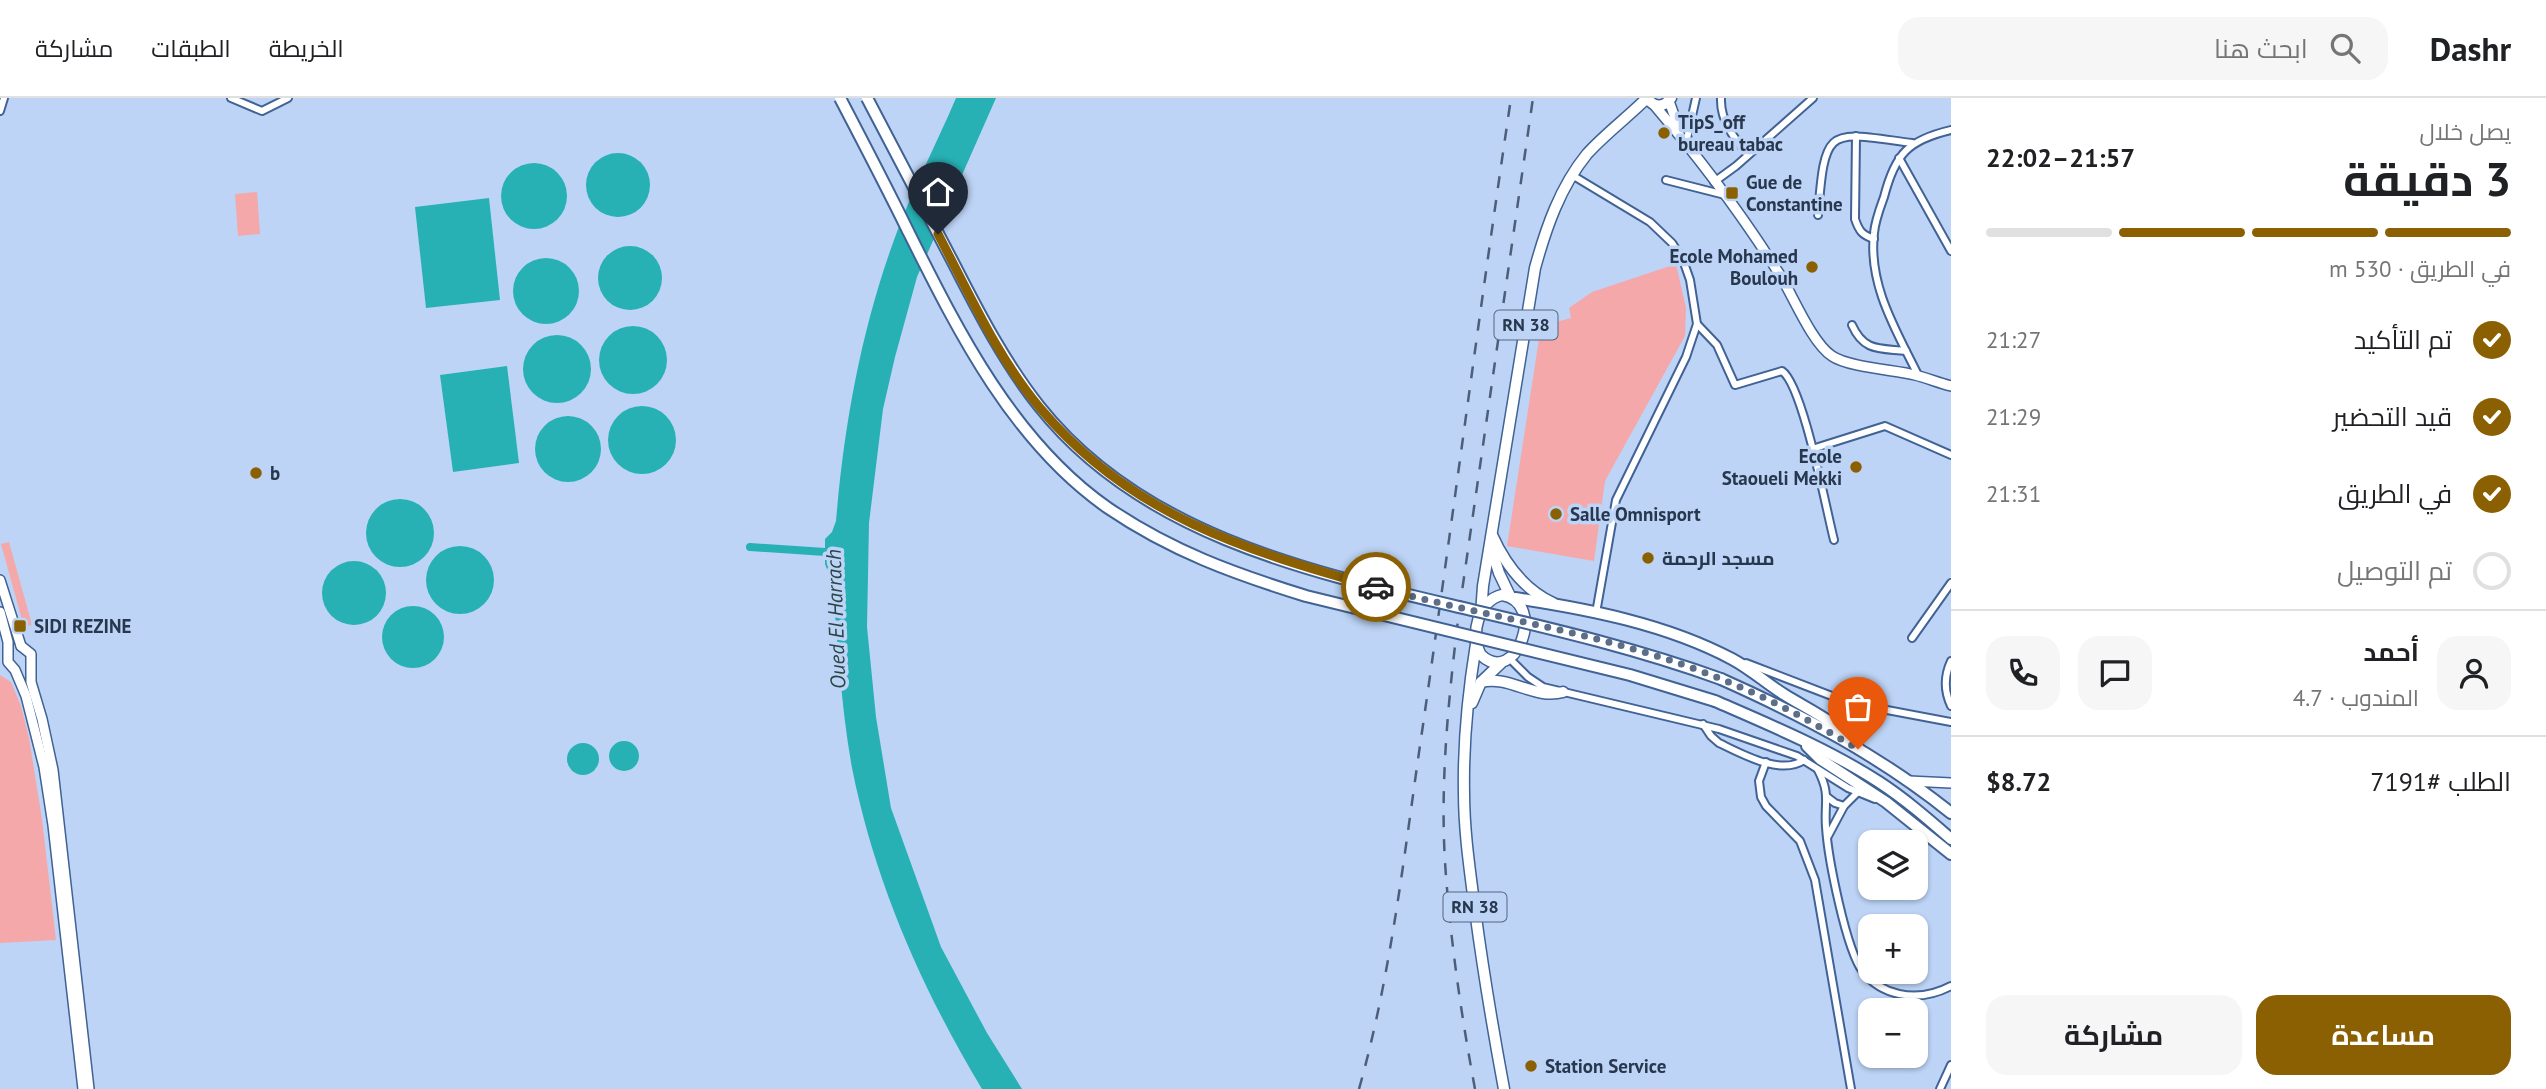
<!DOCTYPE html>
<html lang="ar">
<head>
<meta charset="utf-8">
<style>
  :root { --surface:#fff; --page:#f6f6f6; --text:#202124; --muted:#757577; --line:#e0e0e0; --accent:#8b6003 }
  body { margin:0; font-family:"PT Sans",Cairo,sans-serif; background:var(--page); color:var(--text); direction:rtl; height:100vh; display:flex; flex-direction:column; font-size:26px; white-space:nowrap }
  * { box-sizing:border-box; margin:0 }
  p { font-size:23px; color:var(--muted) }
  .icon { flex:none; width:38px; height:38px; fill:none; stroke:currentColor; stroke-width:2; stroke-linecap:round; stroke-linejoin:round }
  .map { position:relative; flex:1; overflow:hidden; direction:ltr }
  .side { display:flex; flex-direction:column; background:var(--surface); width:595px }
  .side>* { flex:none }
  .buttons { position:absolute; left:1858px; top:732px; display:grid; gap:14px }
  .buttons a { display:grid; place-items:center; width:70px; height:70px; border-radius:14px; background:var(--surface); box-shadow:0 2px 5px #0004; font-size:35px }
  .pin { position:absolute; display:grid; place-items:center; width:60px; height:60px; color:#fff; margin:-72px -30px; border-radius:50% 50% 50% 0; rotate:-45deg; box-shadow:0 0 7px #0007 }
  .pin .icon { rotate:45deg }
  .courier { position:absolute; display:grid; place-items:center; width:70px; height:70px; margin:-35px; border:5px solid #8b6003; border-radius:50%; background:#fff; color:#222; box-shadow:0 2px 9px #0007 }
  .head em { font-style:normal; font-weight:700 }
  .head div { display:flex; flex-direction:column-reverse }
  .head { display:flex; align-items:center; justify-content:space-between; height:119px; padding:0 35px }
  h1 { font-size:46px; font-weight:700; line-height:52px }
  .bar { display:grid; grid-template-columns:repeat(4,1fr); gap:10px 7px; align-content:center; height:84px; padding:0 35px }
  .bar i { height:9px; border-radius:5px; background:var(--line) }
  .bar .on { background:var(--accent) }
  .bar p { grid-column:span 4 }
  .line { display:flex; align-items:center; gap:18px; padding:0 35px; border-top:2px solid var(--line) }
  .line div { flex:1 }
  .round { display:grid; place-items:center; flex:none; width:74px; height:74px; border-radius:21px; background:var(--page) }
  ol { padding:0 35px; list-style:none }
  li { display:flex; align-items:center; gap:21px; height:77px }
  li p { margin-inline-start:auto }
  li .icon { padding:7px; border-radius:50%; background:var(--accent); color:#fff; stroke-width:4 }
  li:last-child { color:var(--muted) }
  li i { width:38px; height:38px; border:4px solid var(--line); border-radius:50% }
  .action { display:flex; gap:14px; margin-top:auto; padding:14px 35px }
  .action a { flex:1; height:80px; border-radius:21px; background:var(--accent); color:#fff; font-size:28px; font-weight:700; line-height:80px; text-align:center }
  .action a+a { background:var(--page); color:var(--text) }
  header { display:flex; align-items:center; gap:42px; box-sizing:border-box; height:98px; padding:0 35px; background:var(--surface); border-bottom:2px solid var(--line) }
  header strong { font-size:33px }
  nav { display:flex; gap:38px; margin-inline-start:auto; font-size:24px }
  .search { width:490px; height:63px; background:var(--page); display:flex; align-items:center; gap:18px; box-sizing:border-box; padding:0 24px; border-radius:21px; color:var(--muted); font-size:26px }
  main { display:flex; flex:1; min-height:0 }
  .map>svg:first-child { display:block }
  .green { fill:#f5a8aa }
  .water { fill:#27b1b4 }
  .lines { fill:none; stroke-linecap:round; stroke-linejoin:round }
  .canal { stroke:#27b1b4; stroke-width:8 }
  .street-casing { stroke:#406294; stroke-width:10 }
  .secondary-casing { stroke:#406294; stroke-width:12 }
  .primary-casing { stroke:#406294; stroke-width:13 }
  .highway-casing { stroke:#406294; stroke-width:14 }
  .street { stroke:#fff; stroke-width:6 }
  .secondary { stroke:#fff; stroke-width:9 }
  .primary { stroke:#fff; stroke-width:10 }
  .highway { stroke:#fff; stroke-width:10 }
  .rail { stroke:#4d5f78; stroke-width:2.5; stroke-dasharray:12 12; stroke-linecap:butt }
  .highway-bridge-casing { stroke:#406294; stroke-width:14; stroke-linecap:butt }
  .highway-bridge { stroke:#fff; stroke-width:10 }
  .done { stroke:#5c6e88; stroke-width:7; stroke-dasharray:0 12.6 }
  .route { stroke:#8b6003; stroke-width:9 }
  .poi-dot { fill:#8b6003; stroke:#bdd4f6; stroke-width:2.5 }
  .labels { text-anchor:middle; stroke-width:7; stroke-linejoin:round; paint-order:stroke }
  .shield { fill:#bdd4f6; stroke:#546680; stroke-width:2 }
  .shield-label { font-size:18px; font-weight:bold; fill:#27374d }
  .poi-label { font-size:19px; font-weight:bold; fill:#27374d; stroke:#bdd4f6; text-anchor:start }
  .water-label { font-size:21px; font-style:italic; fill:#2a4646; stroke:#bdd4f6 }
</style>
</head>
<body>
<header>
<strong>Dashr</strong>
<div class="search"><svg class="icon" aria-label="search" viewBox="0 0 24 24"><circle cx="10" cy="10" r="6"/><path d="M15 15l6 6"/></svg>ابحث هنا</div>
<nav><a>الخريطة</a><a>الطبقات</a><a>مشاركة</a></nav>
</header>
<main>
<section class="side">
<div class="head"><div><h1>3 دقيقة</h1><p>يصل خلال</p></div><em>21:57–22:02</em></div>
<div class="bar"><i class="on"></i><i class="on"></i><i class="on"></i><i></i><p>في الطريق · 530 m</p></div>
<ol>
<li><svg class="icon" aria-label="check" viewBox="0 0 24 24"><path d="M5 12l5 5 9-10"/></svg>تم التأكيد<p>21:27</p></li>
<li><svg class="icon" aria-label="check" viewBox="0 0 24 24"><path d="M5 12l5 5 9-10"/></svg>قيد التحضير<p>21:29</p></li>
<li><svg class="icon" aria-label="check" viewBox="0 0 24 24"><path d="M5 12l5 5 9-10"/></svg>في الطريق<p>21:31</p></li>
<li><i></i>تم التوصيل</li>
</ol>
<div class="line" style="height:126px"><a class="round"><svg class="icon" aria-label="person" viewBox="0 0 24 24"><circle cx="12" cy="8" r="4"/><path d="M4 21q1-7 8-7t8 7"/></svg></a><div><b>أحمد</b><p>المندوب · 4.7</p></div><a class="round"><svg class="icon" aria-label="chat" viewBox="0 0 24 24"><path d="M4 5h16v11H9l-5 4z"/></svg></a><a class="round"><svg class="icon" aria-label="phone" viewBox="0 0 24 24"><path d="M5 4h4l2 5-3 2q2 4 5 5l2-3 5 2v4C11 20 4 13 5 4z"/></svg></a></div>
<div class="line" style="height:91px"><div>الطلب #7191</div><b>$8.72</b></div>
<div class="action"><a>مساعدة</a><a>مشاركة</a></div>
</section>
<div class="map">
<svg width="1951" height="991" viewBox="0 0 1951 991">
  <rect width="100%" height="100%" fill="#bdd4f6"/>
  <!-- green -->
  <g class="green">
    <polygon points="257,94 260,136 238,138 235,96"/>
    <polygon points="1676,166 1686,210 1685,238 1605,383 1594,463 1507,448 1541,228 1571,220 1569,210 1592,194"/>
    <polygon points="9,444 32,527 24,529 1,446"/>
    <polygon points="0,577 11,584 21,608 29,640 42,721 56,842 0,845"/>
  </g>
  <!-- water -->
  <g class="water">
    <path d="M956 0H996L917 179 895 259 883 311 869 425 867 529 876 619 891 710 941 849 987 935 1022 991H982C922 891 875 785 852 670 841 609 838 546 832 484L825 466V441L832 434 836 423C844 327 861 233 894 142 911 94 936 47 956 0Z"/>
    <circle cx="618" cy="87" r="32"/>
    <circle cx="534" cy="98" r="33"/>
    <polygon points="489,100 500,202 426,210 415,109"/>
    <circle cx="630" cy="180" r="32"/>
    <circle cx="546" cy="193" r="33"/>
    <circle cx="633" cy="262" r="34"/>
    <circle cx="557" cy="271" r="34"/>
    <polygon points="507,268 519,365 453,374 440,277"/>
    <circle cx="642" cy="342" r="34"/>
    <circle cx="568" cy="351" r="33"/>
    <circle cx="400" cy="435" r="34"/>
    <circle cx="460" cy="482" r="34"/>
    <circle cx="354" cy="495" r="32"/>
    <circle cx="413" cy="539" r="31"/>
    <circle cx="624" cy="658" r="15"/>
    <circle cx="583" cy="661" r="16"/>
  </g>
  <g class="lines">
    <!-- canal -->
    <polyline class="canal" points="750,449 825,454"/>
    <!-- street casing -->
    <g class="street-casing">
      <g id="street">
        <polyline points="231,0 262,13 288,0"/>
        <path d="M1721 0C1720 23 1734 40 1748 57"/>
        <polyline points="0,13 4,0"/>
        <path d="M1856 38 1855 121C1859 133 1862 137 1874 141"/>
        <polyline points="1686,45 1696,0"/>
        <polyline points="1899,60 1951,153"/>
        <polyline points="1572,77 1650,124 1672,145 1683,162 1690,182 1697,226 1686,259 1616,402 1596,515"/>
        <polyline points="1666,82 1725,97"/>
        <polyline points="1714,84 1736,68 1813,0"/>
        <path d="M1818 117C1825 26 1828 34 1912 45"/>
        <path d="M1697 226 1717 247 1735 287 1782 273C1803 287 1826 411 1834 442"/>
        <path d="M1852 227C1864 254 1880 250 1906 253"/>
        <path d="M1918 277C1896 232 1868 187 1874 135 1875 123 1880 110 1884 99 1895 56 1908 42 1951 32"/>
        <polyline points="1812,351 1885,328 1951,357"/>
        <polyline points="1912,540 1951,485"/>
        <polyline points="1510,561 1528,579 1543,589 1719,631 1797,658 1848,690 1875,701"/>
        <path d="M1951 563C1944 578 1944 593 1951 608"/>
        <polyline points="1746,565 1850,605 1951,624"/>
        <path d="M1703 626 1711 638 1719 645C1742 656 1781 678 1804 662"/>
        <polyline points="1766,664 1759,683 1761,699 1766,708 1800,743 1815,782 1851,991"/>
        <path d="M1818 672C1831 697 1824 704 1826 729 1828 760 1846 852 1863 874 1872 885 1885 893 1899 896 1918 900 1934 897 1951 888"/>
        <polyline points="1827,699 1835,705 1844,708"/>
        <polyline points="1828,738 1844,708 1857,695"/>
        <polyline points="1940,991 1951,967"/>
      </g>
    </g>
    <!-- secondary casing -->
    <g class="secondary-casing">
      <g id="secondary">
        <polyline points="1669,3 1679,31"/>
        <path d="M1655 8C1700 61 1743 118 1780 177 1793 198 1812 245 1832 258 1848 269 1894 272 1915 277 1927 280 1939 285 1951 288"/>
        <polyline points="0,482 21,548"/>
        <polyline points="0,514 8,544 8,564 15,572 26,598 44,669 53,727 83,991"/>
        <polyline points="21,548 31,556 31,584 42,621 53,672 89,991"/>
        <polyline points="1909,683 1951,685"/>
      </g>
    </g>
    <!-- primary casing -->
    <g class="primary-casing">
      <g id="primary">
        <path d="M1492 437C1505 466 1523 491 1553 505"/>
        <polyline points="1492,453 1499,475 1510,498"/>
        <path d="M1502 497C1548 504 1516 590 1481 557 1469 537 1479 502 1502 497Z"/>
        <path d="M1481 516 1483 488 1535 170C1546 130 1560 89 1587 56 1605 36 1628 19 1647 0 1654 10 1664 10 1671 0"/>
        <path d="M1476 546C1468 595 1463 645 1464 695 1464 734 1470 773 1475 812 1483 872 1493 932 1504 991"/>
        <path d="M1481 584C1510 577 1534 602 1563 594"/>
        <polyline points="1472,605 1481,584 1501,565"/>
      </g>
    </g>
    <!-- highway casing -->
    <g class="highway-casing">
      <g id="highway">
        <path d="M1515 500C1588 511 1666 526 1732 561 1751 571 1767 586 1785 597 1811 613 1841 626 1859 651"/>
        <path d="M1721 581C1804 618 1880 658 1951 715"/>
        <path d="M1715 603C1770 627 1828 651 1879 684 1905 701 1928 721 1951 741"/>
        <polyline points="1807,648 1820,661 1886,704 1951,756"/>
      </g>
    </g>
    <!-- street -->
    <use href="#street" class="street"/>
    <!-- secondary -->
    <use href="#secondary" class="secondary"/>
    <!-- primary -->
    <use href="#primary" class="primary"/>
    <!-- highway -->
    <use href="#highway" class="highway"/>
    <!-- rail -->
    <g class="rail">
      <path d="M1359 991C1392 874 1405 748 1423 627 1453 418 1480 209 1511 0"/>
      <path d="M1475 991C1461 916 1450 840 1445 764 1440 681 1449 596 1459 514L1533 0"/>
    </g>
    <!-- highway-bridge casing -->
    <g class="highway-bridge-casing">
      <g id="highway-bridge">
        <path d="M840 0C863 44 886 88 908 133 958 233 1013 344 1108 410 1171 453 1235 476 1306 498L1630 577 1715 603"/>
        <path d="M867 0C896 55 925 111 954 166 979 215 1005 265 1039 308 1144 441 1320 476 1476 513 1558 532 1641 552 1721 581"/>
      </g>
    </g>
    <!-- highway-bridge -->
    <use href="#highway-bridge" class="highway-bridge"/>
  </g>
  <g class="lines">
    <!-- done -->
    <path class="done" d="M1376 489C1490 520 1611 536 1721 581 1769 600 1814 625 1858 651"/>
    <!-- route -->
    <path class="route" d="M938 136C969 195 997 259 1040 310 1130 417 1246 453 1376 489"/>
  </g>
  <!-- markers -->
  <g class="poi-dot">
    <circle cx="1664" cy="35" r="7"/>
    <rect x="1725" y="88" width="14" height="14" rx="3.5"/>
    <circle cx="1812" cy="169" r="7"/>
    <circle cx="1856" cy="369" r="7"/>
    <circle cx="256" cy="375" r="7"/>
    <circle cx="1556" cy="416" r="7"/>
    <circle cx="1648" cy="460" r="7"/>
    <rect x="13" y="521" width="14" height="14" rx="3.5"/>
    <circle cx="1531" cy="968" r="7"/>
  </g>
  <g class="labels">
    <!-- shield labels -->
    <g class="shield">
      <rect x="1494.5" y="212.5" width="63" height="29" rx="5"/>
      <rect x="1443.5" y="794.5" width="63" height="29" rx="5"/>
    </g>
    <g class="shield-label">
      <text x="1526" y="233">RN 38</text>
      <text x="1475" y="815">RN 38</text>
    </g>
    <!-- poi labels -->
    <g class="poi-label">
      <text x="1678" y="31">TipS_off<tspan x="1678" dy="22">bureau tabac</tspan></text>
      <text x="1746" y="91">Gue de<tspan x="1746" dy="22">Constantine</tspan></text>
      <text x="1798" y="165" text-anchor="end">Ecole Mohamed<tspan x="1798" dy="22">Boulouh</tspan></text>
      <text x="1842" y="365" text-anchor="end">Ecole<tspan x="1842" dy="22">Staoueli Mekki</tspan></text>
      <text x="270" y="382">b</text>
      <text x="1570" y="423">Salle Omnisport</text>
      <text x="1662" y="467">مسجد الرحمة</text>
      <text x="34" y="535">SIDI REZINE</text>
      <text x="1545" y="975">Station Service</text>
    </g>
    <!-- water labels -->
    <g class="water-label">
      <text transform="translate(836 521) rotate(-92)" y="7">Oued El Harrach</text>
    </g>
  </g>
</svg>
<div class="buttons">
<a><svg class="icon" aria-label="layers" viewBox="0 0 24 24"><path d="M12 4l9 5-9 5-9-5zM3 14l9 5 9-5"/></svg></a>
<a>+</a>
<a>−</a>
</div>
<div class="pin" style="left:1858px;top:651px;background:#ea580c"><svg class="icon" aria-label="bag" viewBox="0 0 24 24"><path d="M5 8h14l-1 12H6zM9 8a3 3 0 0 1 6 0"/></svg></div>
<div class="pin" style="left:938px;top:136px;background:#1f2937"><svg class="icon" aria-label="home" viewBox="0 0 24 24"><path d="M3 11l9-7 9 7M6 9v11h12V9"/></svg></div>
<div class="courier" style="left:1376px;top:489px"><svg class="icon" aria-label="car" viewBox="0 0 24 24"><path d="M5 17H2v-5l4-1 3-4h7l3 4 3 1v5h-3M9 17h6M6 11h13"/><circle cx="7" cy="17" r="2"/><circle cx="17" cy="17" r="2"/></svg></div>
</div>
</main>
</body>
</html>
